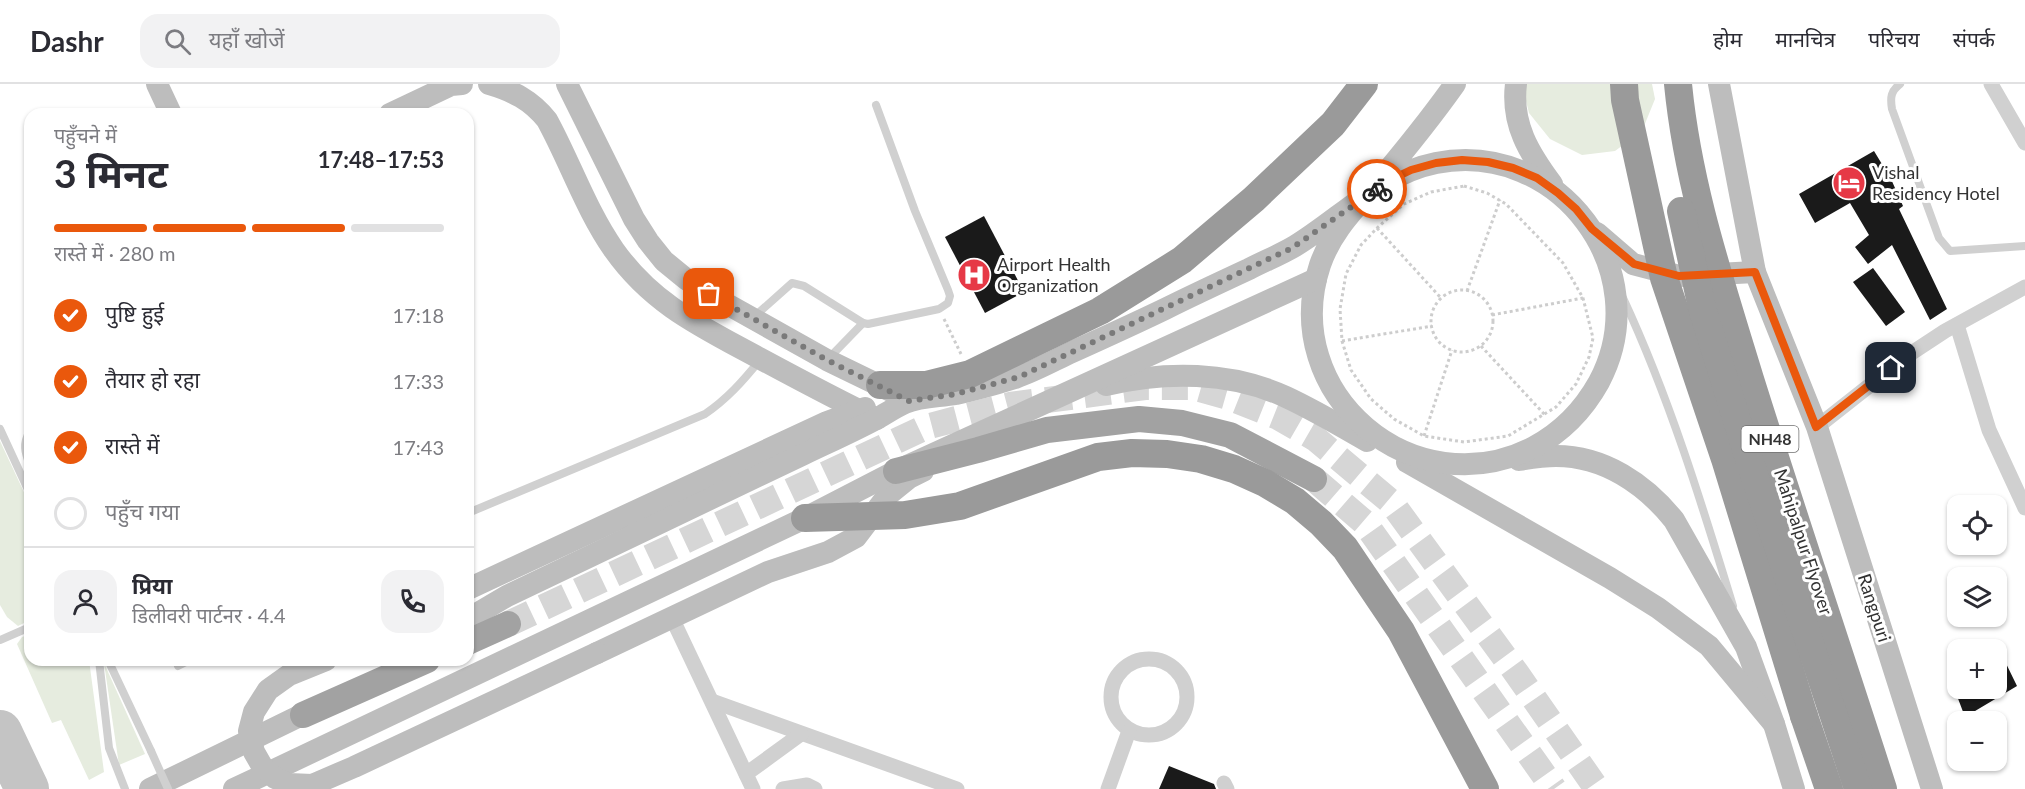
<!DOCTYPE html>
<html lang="hi">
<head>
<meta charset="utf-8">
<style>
  :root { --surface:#fff; --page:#f2f2f3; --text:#2b2b33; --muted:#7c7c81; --line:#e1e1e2; --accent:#ea580c }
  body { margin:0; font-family:Lato,"Noto Sans Devanagari",sans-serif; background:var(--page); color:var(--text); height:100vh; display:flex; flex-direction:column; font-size:22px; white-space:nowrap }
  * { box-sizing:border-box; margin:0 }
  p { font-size:20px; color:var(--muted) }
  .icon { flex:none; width:33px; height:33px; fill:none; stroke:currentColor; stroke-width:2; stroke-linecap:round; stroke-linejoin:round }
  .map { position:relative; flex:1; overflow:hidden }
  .sheet { position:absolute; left:24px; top:24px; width:450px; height:558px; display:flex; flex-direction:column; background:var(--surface); border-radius:18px; box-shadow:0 2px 4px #0004 }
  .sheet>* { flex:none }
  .fabs { position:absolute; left:1947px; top:411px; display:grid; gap:12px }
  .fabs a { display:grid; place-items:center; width:60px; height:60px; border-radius:12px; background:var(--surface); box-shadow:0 2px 4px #0004; font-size:30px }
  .pin { position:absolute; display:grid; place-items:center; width:51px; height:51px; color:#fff; margin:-26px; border-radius:12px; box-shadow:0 3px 9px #0006 }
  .courier { position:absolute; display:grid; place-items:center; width:60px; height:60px; margin:-30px; border:4px solid #ea580c; border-radius:50%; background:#fff; color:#222; box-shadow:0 2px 8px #0007 }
  .head em { font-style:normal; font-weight:700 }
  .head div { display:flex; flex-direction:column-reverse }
  .head { display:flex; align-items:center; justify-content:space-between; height:102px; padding:0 30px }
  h1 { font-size:39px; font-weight:700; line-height:45px }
  .bar { display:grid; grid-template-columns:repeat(4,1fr); gap:9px 6px; align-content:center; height:72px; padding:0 30px }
  .bar i { height:8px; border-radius:4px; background:var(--line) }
  .bar .current { background:var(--accent) }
  .bar p { grid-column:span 4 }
  .line { display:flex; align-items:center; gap:15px; padding:0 30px; border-top:2px solid var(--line) }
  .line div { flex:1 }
  .round { display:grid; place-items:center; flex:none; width:63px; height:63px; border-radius:18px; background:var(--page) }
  ol { padding:0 30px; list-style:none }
  li { display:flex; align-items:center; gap:18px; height:66px }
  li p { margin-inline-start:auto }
  li .icon { padding:6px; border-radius:50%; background:var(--accent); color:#fff; stroke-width:4 }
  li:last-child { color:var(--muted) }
  li i { width:33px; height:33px; border:3px solid var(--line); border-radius:50% }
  header { display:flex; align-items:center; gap:36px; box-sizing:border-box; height:84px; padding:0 30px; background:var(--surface); border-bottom:2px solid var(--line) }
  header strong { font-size:28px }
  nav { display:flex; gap:33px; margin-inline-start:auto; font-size:21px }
  .search { width:420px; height:54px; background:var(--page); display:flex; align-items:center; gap:15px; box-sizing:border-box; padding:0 21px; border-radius:18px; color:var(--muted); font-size:22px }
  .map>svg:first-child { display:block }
  .green { fill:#e6ecdf }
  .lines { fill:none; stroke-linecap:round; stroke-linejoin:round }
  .taxiway { stroke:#c4c4c4; stroke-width:44 }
  .building { fill:#1a1a1a }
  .trunk-tunnel { stroke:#d6d6d6; stroke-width:26; stroke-dasharray:26 13; stroke-linecap:butt }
  .path { stroke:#cdcdcd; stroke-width:3; stroke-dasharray:3 3; stroke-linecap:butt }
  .service { stroke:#d0d0d0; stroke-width:8 }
  .minor { stroke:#d0d0d0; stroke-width:15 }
  .secondary { stroke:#bdbdbd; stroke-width:22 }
  .trunk { stroke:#a2a2a2; stroke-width:26 }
  .motorway { stroke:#9a9a9a; stroke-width:28 }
  .service-bridge { stroke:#d0d0d0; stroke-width:8 }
  .secondary-bridge { stroke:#bdbdbd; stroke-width:22 }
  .motorway-bridge { stroke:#9a9a9a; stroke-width:28 }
  .done { stroke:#7a7a7a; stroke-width:6; stroke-dasharray:0 10.8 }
  .route { stroke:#ea580c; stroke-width:8 }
  .labels { text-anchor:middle; stroke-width:6; stroke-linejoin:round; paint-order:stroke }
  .shield { fill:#fff; stroke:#707070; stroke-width:1.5 }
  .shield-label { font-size:16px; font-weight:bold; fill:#333 }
  .poi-label { font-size:18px; fill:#333; stroke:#fff; text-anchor:start }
  .street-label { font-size:18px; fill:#333; stroke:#fff }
</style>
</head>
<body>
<header>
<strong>Dashr</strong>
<div class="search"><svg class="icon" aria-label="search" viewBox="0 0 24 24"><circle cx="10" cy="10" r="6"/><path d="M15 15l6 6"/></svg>यहाँ खोजें</div>
<nav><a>होम</a><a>मानचित्र</a><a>परिचय</a><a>संपर्क</a></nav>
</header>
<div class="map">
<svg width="2025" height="705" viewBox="0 0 2025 705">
  <rect width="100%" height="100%" fill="#fff"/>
  <!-- green -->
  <g class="green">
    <polygon points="1524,0 1652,0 1655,15 1642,47 1615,67 1582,71 1550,55 1529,29 1523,5"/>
    <polygon points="0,357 30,421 30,536 18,542 7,533 0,521"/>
    <polygon points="30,550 30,576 89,576 104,688 89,696 61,636 52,639 17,560 22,553"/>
    <polygon points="104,579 145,670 119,681"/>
  </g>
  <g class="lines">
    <!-- taxiway -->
    <polyline class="taxiway" points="0,648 27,705"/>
  </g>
  <!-- building -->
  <g class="building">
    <polygon points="1874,67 1891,95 1903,122 1899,125 1947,225 1930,236 1892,161 1868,180 1855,163 1869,151 1850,119 1815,139 1799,110"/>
    <polygon points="984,132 1024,208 985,229 945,153"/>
    <polygon points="1873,184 1905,228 1886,242 1853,198"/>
    <polygon points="1996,559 2017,602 1965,633 1954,604 1996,604"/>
    <polygon points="1169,682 1214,700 1216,705 1159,705"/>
  </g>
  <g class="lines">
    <!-- trunk-tunnel -->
    <g class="trunk-tunnel">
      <polyline points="1314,395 1365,439 1554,705"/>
      <polyline points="508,540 926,343 1010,321 1145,303 1193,303 1228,313 1278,333 1316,355 1391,418 1517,590 1597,705"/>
    </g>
    <!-- path -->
    <g class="path">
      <polygon points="1464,102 1487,109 1506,120 1563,179 1583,214 1593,254 1589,273 1576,300 1556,323 1508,352 1464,358 1424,352 1394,335 1371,315 1351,286 1342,257 1340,225 1346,190 1361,161 1377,144 1404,120 1431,108"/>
      <polyline points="1377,144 1441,214"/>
      <circle cx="1462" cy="237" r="31"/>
      <polyline points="1467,207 1500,116"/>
      <polyline points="1492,231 1583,214"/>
      <polyline points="944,235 961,270"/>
      <polyline points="1342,257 1432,242"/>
      <polyline points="1481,262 1545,331"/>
      <polyline points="1424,352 1452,266"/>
    </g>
    <!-- service -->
    <g class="service">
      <path d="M1900 0C1891 7 1890 13 1892 25L1939 154 1950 167 2025 162"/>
      <path d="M1623 214C1669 313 1701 417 1733 522"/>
      <polyline points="755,232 792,199 804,202 863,239 868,240 939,225 948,219 950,212 948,206 915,127 876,21"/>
      <polyline points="828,275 863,239"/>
      <polyline points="0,345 30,410"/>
      <path d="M30 347C22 360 25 368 30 382"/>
      <path d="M468 429 705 330C727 315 743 297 760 276"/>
      <polyline points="0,556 30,543"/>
      <polyline points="99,576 109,664 125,705"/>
      <polyline points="108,576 151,667"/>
      <polyline points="178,582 190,576"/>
    </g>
    <!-- minor -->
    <g class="minor">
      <polyline points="1991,0 2025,59"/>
      <polyline points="1957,241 1989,346 2025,424"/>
      <polyline points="1817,343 1907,272 1945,247 2025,203"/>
      <polyline points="672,534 753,705"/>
      <circle cx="1149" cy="613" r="38"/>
      <polyline points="712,617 957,705"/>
      <polyline points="746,690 801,650"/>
      <polyline points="1224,699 1227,705"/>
      <polyline points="783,705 807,701 815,705"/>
      <polyline points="1108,705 1129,647"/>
    </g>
    <!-- secondary -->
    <g class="secondary">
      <polyline points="157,0 171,30"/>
      <path d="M489 0C513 7 531 16 547 36 570 78 586 126 614 166 653 221 702 243 759 274 798 295 837 316 877 335"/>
      <polyline points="567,0 634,135 648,157 664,177 686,195 709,210 827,276 895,309"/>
      <path d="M1516 0C1511 40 1529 69 1552 100"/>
      <polyline points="1719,0 1755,188 1817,343 1932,705"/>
      <polyline points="390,30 451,1 462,0"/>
      <polyline points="1597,149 1633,180 1679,192 1755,188"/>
      <path d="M1106 301C1165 287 1230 287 1286 313 1314 326 1341 342 1367 357"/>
      <path d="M1519 376C1531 374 1544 372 1556 372 1604 372 1645 400 1674 436L1746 563 1774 640 1794 705"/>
      <polyline points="1407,378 1610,494 1658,524 1709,562 1774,640"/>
      <polyline points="468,505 827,338 865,324"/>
      <path d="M468 535 507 512C606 465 705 417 804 370 829 358 854 347 878 334 887 329 896 323 905 319 921 312 939 313 956 310 975 306 996 300 1015 294 1035 287 1053 277 1072 268 1103 254 1134 240 1165 225 1193 211 1221 198 1249 185 1264 177 1280 171 1295 162 1341 134 1381 90 1436 79 1559 55 1658 187 1599 298 1584 325 1562 348 1534 363 1414 425 1277 310 1320 181 1332 146 1356 124 1379 97 1405 66 1431 34 1455 0"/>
      <polyline points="597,569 768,488 828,468 856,453 888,411 909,394 923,387"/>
      <polyline points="150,705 318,623"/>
      <polyline points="234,705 805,434 896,387 1316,195"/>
    </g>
    <!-- trunk -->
    <g class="trunk">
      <polyline points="896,387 978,366 1047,346 1139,335 1182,339 1230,351 1314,395"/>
      <polyline points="468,558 508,540"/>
      <polyline points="303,631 427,576"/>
    </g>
    <!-- motorway -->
    <g class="motorway">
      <polyline points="880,301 926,301 970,290 1100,227 1182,176 1254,115 1333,40 1364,0"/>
      <polyline points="805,434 905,431 960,422 1098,373 1132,369 1167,370 1201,375 1234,385 1265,399 1295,417 1321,439 1345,464 1401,547 1485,705"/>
      <polyline points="1804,632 1829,705"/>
    </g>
    <!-- service-bridge -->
    <polyline class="service-bridge" points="151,667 168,705"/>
    <!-- secondary-bridge -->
    <polyline class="secondary-bridge" points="326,576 289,591 268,606 254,628 249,647 254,668 262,682 275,694 289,700 312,701 354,683 597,569"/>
    <!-- motorway-bridge -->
    <g class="motorway-bridge">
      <polyline points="1624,0 1625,16 1664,194 1725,375 1804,632"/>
      <path d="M1678 0C1688 103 1720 196 1750 295 1793 432 1839 568 1883 705"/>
      <polyline points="1681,127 1702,224 1750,378 1858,705"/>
    </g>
  </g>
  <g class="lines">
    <!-- done -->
    <polyline class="done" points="709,210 827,276 909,317 956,310 1019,293 1292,164 1377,105"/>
    <!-- route -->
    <polyline class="route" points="1377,105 1388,97 1411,86 1436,79 1462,76 1488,78 1513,84 1537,94 1558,109 1576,125 1592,145 1634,180 1679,192 1755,188 1816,343 1891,284"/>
  </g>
  <!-- icons -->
  <defs>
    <g id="hotel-disc" transform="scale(1.725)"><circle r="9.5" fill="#e63946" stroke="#fff"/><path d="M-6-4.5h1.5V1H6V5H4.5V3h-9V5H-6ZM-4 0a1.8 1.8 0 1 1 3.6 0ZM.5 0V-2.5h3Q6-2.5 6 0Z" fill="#fff"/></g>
    <g id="hospital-disc" transform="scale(1.725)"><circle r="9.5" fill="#e63946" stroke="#fff"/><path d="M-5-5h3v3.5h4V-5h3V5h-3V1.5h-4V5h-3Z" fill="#fff"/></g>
  </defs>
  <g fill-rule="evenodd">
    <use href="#hotel-disc" x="1849" y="99"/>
    <use href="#hospital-disc" x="974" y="191"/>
  </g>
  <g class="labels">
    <!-- shield labels -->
    <rect class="shield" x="1741.5" y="342" width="57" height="26" rx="4.5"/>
    <g class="shield-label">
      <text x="1770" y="361">NH48</text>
    </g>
    <!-- poi labels -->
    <g class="poi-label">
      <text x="1872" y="95">Vishal<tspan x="1872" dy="21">Residency Hotel</tspan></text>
      <text x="997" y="187">Airport Health<tspan x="997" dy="21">Organization</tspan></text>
    </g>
    <!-- street labels -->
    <g class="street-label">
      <text transform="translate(1803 458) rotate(72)" y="6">Mahipalpur Flyover</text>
      <text transform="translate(1874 524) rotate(72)" y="6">Rangpuri</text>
    </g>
  </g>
</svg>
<div class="fabs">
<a><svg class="icon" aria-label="locate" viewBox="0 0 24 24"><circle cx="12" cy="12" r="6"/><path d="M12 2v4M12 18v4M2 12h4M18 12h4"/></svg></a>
<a><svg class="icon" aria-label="layers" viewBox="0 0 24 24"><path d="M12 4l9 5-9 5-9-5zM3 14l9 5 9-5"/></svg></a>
<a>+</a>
<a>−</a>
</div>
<div class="pin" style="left:709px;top:210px;background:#ea580c"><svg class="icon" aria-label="bag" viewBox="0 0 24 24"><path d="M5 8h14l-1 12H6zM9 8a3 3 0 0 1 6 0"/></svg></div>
<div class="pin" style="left:1891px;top:284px;background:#1f2937"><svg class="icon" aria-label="home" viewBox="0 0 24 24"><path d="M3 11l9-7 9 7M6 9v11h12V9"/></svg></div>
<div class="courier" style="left:1377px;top:105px"><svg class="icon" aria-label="bike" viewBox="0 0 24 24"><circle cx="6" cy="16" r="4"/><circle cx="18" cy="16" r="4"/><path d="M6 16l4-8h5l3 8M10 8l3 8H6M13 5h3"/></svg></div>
<section class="sheet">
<div class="head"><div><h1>3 मिनट</h1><p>पहुँचने में</p></div><em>17:48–17:53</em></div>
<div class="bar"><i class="current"></i><i class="current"></i><i class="current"></i><i></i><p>रास्ते में · 280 m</p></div>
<ol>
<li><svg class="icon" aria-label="check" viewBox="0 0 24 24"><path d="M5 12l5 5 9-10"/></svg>पुष्टि हुई<p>17:18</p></li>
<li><svg class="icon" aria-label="check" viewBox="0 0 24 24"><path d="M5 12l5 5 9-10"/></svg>तैयार हो रहा<p>17:33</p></li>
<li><svg class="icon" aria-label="check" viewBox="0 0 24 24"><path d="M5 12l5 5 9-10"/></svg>रास्ते में<p>17:43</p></li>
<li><i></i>पहुँच गया</li>
</ol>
<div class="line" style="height:108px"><a class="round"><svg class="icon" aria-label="person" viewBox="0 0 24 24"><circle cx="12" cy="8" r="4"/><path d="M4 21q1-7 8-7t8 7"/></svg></a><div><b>प्रिया</b><p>डिलीवरी पार्टनर · 4.4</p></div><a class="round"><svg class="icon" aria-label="phone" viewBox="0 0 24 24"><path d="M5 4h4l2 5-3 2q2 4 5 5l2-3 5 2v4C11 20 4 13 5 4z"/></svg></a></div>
</section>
</div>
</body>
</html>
